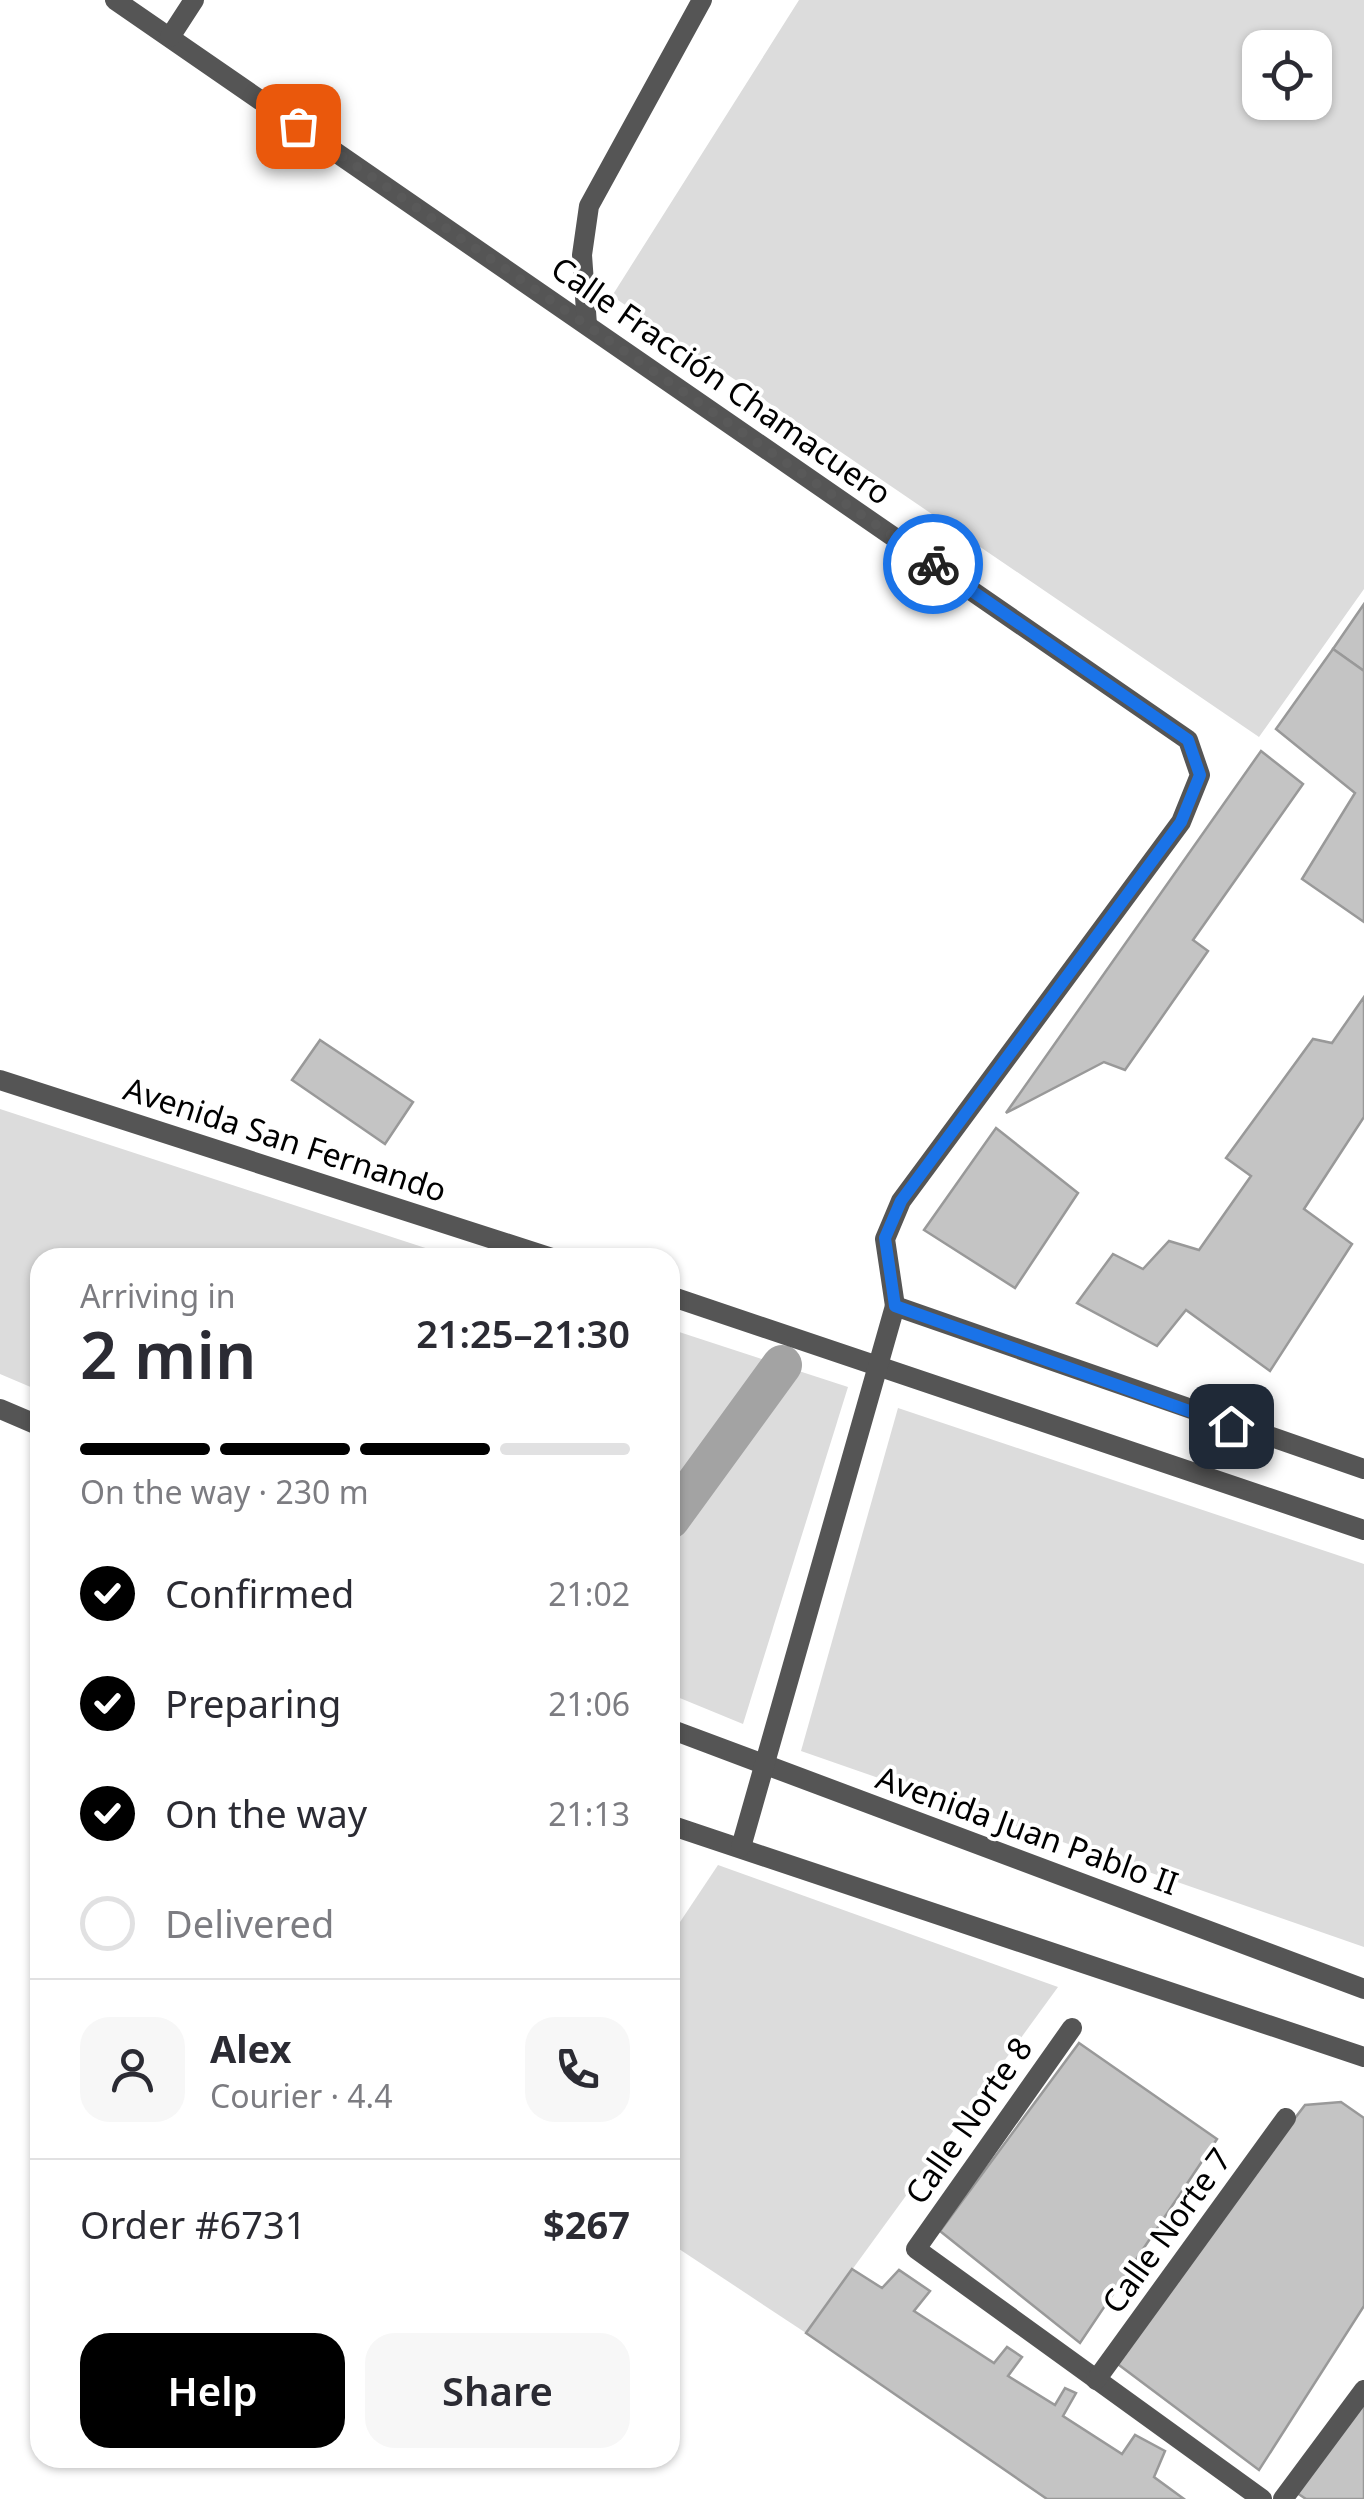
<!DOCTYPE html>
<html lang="en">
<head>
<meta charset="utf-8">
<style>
  :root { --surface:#fff; --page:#f7f7f7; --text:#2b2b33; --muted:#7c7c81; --line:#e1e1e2; --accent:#000 }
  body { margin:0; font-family:"Noto Sans",sans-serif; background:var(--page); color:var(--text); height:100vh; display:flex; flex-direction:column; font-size:38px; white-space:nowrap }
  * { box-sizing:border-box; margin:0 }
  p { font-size:32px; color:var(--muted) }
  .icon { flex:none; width:55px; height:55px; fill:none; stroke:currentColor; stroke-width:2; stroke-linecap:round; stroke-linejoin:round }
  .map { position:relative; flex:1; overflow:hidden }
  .panel { position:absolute; left:30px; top:1248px; width:650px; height:1220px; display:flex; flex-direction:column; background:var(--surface); border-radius:30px; box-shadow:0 2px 8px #0004 }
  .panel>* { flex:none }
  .controls { position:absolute; left:1242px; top:30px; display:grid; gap:20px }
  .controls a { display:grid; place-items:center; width:90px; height:90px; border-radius:20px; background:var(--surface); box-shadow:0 2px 8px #0004; font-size:50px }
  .pin { position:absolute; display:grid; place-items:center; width:85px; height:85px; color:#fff; margin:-42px; border-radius:20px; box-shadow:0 5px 15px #0006 }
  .courier { position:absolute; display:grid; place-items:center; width:100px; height:100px; margin:-50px; border:8px solid #1a73e8; border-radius:50%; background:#fff; color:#222; box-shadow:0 2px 12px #0007 }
  .headline em { font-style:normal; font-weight:600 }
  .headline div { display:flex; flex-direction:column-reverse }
  .headline { display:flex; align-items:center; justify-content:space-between; height:170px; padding:0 50px }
  h1 { font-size:65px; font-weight:600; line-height:75px }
  .bar { display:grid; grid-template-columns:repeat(4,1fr); gap:15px 10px; align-content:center; height:120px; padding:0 50px }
  .bar i { height:12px; border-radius:8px; background:var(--line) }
  .bar .active { background:var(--accent) }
  .bar p { grid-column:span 4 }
  .line { display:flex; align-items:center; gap:25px; padding:0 50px; border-top:2px solid var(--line) }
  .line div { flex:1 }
  .round { display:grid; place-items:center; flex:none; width:105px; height:105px; border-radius:30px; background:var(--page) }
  ol { padding:0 50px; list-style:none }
  li { display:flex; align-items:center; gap:30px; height:110px }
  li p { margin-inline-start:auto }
  li .icon { padding:10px; border-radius:50%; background:var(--accent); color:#fff; stroke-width:4 }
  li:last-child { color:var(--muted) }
  li i { width:55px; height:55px; border:5px solid var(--line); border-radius:50% }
  .button { display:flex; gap:20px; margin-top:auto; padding:20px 50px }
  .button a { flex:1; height:115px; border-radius:30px; background:var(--accent); color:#fff; font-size:40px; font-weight:600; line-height:115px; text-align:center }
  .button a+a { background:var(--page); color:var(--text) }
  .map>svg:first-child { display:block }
  .green { fill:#dcdcdc; fill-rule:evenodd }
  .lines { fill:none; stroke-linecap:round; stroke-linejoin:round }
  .canal { stroke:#a3a3a3; stroke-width:40 }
  .building { fill:#c4c4c4; stroke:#999; stroke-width:2.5 }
  .minor { stroke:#555; stroke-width:20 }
  .tertiary { stroke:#555; stroke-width:20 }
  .done { stroke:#595959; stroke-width:10; stroke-dasharray:0 18 }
  .route { stroke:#1a73e8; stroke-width:12 }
  .labels { text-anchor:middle; stroke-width:8; stroke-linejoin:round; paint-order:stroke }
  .street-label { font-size:32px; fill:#000; stroke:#fff }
</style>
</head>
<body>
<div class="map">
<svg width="1364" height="2499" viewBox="0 0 1364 2499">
  <rect width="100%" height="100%" fill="#fff"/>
  <!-- green -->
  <g class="green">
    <path d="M799 0H1364V589L1259 737 612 296ZM1260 48H1315V102H1260Z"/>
    <polygon points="0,1109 453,1257 40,1258 40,1391 0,1374"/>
    <polygon points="670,1329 848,1387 743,1724 670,1694"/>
    <polygon points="898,1408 1364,1564 1364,1947 801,1751"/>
    <polygon points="718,1865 1058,1987 806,2333 670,2243 670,1937"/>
  </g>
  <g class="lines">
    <!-- canal -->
    <polyline class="canal" points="670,1519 782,1365"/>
  </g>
  <!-- building -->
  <g class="building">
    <polygon points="1364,604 1364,671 1333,649"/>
    <polygon points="1333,649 1364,671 1364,922 1302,879 1355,793 1276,729"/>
    <polygon points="1261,751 1303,784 1193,940 1208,951 1125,1070 1104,1062 1006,1113"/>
    <polygon points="1364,997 1364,1117 1304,1209 1352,1244 1270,1371 1186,1310 1157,1346 1077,1303 1113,1254 1143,1269 1169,1241 1199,1250 1251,1176 1226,1158 1313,1039 1332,1043"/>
    <polygon points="320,1040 413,1102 385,1144 292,1080"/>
    <polygon points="996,1128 1078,1193 1015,1288 924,1230"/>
    <polygon points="1079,2043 1217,2139 1080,2343 940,2231"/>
    <polygon points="1341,2102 1364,2118 1364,2306 1259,2470 1111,2359 1305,2105"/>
    <polygon points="852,2269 882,2288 899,2270 930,2291 914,2311 994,2363 1007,2347 1022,2357 1008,2376 1055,2405 1065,2388 1076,2393 1063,2416 1122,2454 1135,2435 1165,2451 1154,2477 1184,2499 1047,2499 806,2333"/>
    <polygon points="1364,2396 1364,2499 1306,2499 1291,2489"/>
  </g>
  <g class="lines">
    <!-- minor -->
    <g class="minor">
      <polyline points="115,0 1188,740 1200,775 1181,822 901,1201 885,1239 895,1306"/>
      <polyline points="170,37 194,0"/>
      <polyline points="587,325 582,255 589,206 702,0"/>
      <polyline points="1072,2028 916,2249 1262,2499"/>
      <polyline points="1096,2380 1286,2118"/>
      <polyline points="1283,2499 1364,2390"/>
    </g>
    <!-- tertiary -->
    <g class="tertiary">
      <polyline points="0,1080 552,1258"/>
      <polyline points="670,1296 1364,1530"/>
      <polyline points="0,1409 40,1426"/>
      <polyline points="670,1729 1364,1989"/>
      <polyline points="670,1825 1364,2057"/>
      <polyline points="741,1847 895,1306 1364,1469"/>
    </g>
  </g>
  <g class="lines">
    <!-- done -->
    <polyline class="done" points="298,126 933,564"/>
    <!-- route -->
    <polyline class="route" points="933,564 1188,740 1200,775 1181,822 901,1201 885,1238 895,1306 1231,1426"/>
  </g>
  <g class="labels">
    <!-- street labels -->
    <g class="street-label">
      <text transform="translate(721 381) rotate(35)" y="11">Calle Fracción Chamacuero</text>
      <text transform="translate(285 1140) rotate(18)" y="11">Avenida San Fernando</text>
      <text transform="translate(1027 1831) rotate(20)" y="11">Avenida Juan Pablo II</text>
      <text transform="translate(969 2121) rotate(-55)" y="11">Calle Norte 8</text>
      <text transform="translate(1167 2231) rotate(-54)" y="11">Calle Norte 7</text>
    </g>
  </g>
</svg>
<div class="controls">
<a><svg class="icon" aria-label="locate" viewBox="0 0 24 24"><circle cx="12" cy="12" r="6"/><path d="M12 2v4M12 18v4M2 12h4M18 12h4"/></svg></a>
</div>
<div class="pin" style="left:298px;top:126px;background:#ea580c"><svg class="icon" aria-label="bag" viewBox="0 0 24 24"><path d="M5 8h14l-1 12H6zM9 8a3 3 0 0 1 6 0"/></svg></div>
<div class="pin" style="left:1231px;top:1426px;background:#1f2937"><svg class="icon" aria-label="home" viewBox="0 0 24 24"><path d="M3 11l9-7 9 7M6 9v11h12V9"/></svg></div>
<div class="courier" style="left:933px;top:564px"><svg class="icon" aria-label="bike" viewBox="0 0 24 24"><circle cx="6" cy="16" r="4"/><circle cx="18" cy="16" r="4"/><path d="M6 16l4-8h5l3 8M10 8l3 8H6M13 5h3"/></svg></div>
<section class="panel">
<div class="headline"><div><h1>2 min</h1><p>Arriving in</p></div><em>21:25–21:30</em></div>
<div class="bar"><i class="active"></i><i class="active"></i><i class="active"></i><i></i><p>On the way · 230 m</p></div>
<ol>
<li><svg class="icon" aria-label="check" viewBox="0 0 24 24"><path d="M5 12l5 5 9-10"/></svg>Confirmed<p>21:02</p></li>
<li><svg class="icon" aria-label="check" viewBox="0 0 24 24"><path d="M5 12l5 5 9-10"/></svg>Preparing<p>21:06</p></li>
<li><svg class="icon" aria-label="check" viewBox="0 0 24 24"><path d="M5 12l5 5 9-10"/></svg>On the way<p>21:13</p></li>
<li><i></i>Delivered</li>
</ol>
<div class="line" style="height:180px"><a class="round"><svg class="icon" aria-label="person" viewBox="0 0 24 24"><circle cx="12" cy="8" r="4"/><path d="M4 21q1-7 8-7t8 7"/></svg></a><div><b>Alex</b><p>Courier · 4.4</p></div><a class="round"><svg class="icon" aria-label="phone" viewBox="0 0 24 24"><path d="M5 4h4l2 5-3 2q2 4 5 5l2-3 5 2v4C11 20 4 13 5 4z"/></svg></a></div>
<div class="line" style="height:130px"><div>Order #6731</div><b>$267</b></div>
<div class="button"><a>Help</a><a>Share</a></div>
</section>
</div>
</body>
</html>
